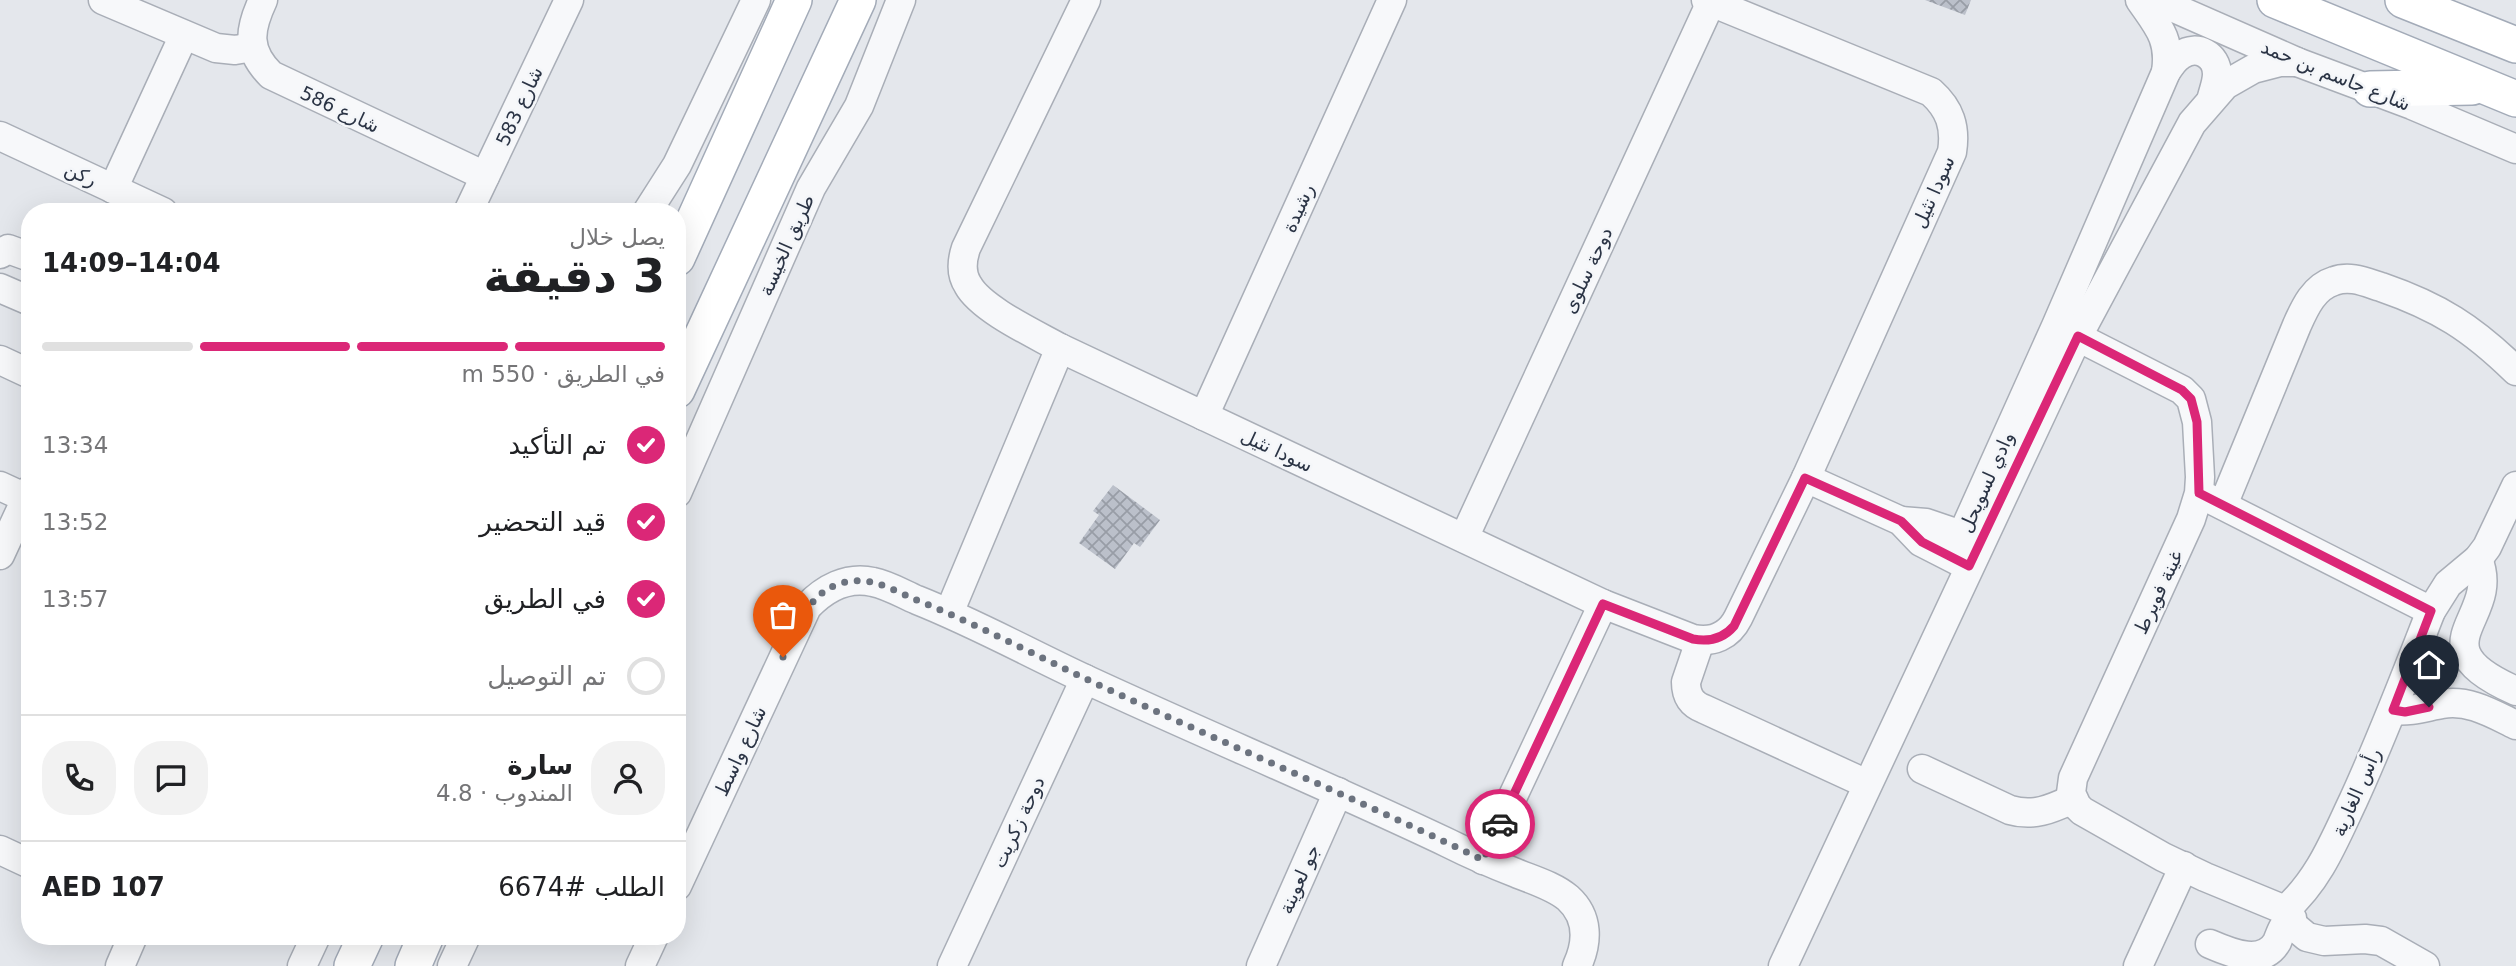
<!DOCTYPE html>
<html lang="ar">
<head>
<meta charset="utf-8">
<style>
  :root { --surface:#fff; --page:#f2f2f2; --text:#202124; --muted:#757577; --line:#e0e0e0; --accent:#db2777 }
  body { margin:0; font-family:"DejaVu Sans",Cairo,sans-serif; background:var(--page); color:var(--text); direction:rtl; height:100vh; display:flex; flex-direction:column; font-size:26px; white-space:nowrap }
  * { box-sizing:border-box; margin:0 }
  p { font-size:23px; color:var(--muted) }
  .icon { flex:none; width:38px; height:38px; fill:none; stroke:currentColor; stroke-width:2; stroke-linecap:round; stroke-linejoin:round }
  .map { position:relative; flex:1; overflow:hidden; direction:ltr }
  .sheet { position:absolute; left:21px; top:203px; width:665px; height:742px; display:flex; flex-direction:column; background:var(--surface); border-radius:28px; box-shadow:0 7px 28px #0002; direction:rtl }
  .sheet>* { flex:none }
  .pin { position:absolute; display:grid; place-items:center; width:60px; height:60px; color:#fff; margin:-72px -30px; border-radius:50% 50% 50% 0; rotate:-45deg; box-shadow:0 0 7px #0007 }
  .pin .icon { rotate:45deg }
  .courier { position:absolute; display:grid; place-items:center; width:70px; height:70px; margin:-35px; border:5px solid #db2777; border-radius:50%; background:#fff; color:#222; box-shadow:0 2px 9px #0007 }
  .overview em { font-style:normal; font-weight:600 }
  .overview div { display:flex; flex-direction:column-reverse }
  .overview { display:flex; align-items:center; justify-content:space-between; height:119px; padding:0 21px }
  h1 { font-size:46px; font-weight:600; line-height:52px }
  .bar { display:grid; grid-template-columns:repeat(4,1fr); gap:10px 7px; align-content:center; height:84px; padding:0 21px }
  .bar i { height:9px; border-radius:5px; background:var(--line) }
  .bar .current { background:var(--accent) }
  .bar p { grid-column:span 4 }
  .line { display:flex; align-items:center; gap:18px; padding:0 21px; border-top:2px solid var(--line) }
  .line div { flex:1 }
  .round { display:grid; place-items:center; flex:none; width:74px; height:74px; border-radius:28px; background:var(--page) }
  ol { padding:0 21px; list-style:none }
  li { display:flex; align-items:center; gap:21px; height:77px }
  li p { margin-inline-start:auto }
  li .icon { padding:7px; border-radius:50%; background:var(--accent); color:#fff; stroke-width:4 }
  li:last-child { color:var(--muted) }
  li i { width:38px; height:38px; border:4px solid var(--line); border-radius:50% }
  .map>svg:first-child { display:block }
  .building { fill:url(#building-cross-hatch) }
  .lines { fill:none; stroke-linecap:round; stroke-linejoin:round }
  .minor-casing { stroke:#a9aeb7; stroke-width:31 }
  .major-casing { stroke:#a3abb8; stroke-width:38 }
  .minor { stroke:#f7f8fa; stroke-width:28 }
  .major { stroke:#fff; stroke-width:35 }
  .done { stroke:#6c737f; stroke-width:7; stroke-dasharray:0 12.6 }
  .route { stroke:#db2777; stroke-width:9 }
  .labels { text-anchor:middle; stroke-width:5; stroke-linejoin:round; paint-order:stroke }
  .street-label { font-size:19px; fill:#2b3445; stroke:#f4f6f9 }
</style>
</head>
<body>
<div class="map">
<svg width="2516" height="966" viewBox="0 0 2516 966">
  <defs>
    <pattern id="building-cross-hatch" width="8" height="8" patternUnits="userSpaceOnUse" patternTransform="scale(1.75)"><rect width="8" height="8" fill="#bbc0ca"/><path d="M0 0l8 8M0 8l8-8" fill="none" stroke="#989da6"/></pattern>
  </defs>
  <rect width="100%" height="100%" fill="#e4e7ec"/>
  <!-- building -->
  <g class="building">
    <polygon points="1925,0 1971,0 1965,15"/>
    <polygon points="1113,485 1160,520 1140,547 1134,543 1115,569 1079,543 1099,515 1093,511"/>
  </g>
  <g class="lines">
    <!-- minor casing -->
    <g class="minor-casing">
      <g id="minor">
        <polyline points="103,0 216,48 235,50 253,47"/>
        <path d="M263 0C249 30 246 50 271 75L485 176"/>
        <path d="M1086 0 966 248C962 260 960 273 968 285 981 309 1035 334 1060 348L1603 604 1693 639C1713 643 1729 636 1738 618L1806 478 1952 152C1956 127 1950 109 1931 92L1706 0"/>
        <polyline points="2156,0 2297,62 2412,105 2516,149"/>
        <path d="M2166 72C2170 66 2174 59 2181 55 2197 44 2217 55 2217 74 2217 82 2214 89 2212 97"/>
        <polyline points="0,136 163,212"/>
        <polyline points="113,189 184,35"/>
        <polyline points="468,212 569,0"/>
        <polyline points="647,212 677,165 756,0"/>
        <polyline points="0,254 8,249 30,257"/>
        <polyline points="0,288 30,301"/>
        <polyline points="2062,329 2182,390 2191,399 2197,422 2200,477 2199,493 2191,519 2073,778 2071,793 2077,806 2082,811 2163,857 2205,877 2285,910 2295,927 2307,937 2324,941 2365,939 2381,941 2425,966"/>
        <polyline points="0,360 30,374"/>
        <polyline points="1204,416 1392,0"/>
        <polyline points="1806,478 1901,521 1921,542 1968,566"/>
        <polyline points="0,486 26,498"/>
        <polyline points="677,493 811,188 859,106 901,0"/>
        <polyline points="2208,498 2431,611"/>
        <path d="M2223 505 2297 325C2305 307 2314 287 2334 281 2350 275 2365 282 2381 287 2439 307 2472 328 2516 371"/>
        <polyline points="1901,521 1926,523 1979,541"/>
        <polyline points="1464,538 1711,2"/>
        <path d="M1954 553 2056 326 2166 72C2171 39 2158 26 2140 0"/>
        <polyline points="0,555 30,490"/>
        <path d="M2478 559C2503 620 2411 644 2516 691"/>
        <polyline points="949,613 1060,348"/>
        <path d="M1700 641 1686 682C1686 695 1691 704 1704 709L1854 778"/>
        <path d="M2393 710C2411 712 2425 707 2442 704 2469 699 2493 714 2516 725"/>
        <path d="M1922 769 2010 810C2034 817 2051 809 2073 799"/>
        <polyline points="0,850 30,864"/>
        <polyline points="1483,860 1603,604"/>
        <path d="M677 886 807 607C824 589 847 576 873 582 888 585 903 594 917 600 975 623 1029 653 1085 679 1206 735 1328 786 1448 843 1470 854 1493 864 1516 873 1533 880 1554 886 1568 898 1589 917 1588 942 1577 966"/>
        <path d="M2285 910C2319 880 2334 841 2353 801 2382 738 2406 675 2431 611L2448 584 2478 559 2487 547 2516 486"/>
        <path d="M2210 944C2233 954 2263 966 2277 942 2281 932 2283 924 2292 918"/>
        <polyline points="120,966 133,936"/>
        <polyline points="302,966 316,936"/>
        <polyline points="452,966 466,936"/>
        <polyline points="640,966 654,936"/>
        <polyline points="952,966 1085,679"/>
        <polyline points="1261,966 1338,792"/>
        <polyline points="1783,966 2078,336 2192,123 2225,85 2253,69 2280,62 2297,62"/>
        <polyline points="2138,966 2184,866"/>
      </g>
    </g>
    <!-- major casing -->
    <g class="major-casing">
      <g id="major">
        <polyline points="2275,0 2516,99"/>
        <polyline points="2403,0 2516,45"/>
        <polyline points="2370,89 2472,87"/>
        <polyline points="677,258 794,0"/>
        <polyline points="677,390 858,0"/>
        <polyline points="352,966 366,936"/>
        <polyline points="413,966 426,936"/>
      </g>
    </g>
    <!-- minor -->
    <use href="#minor" class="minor"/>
    <!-- major -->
    <use href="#major" class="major"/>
  </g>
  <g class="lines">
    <!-- done -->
    <path class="done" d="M783 657C799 624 811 584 854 581 875 579 896 591 914 599 972 622 1027 651 1082 677 1215 740 1351 796 1483 860L1500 824"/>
    <!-- route -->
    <path class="route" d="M1500 824 1603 604 1693 639C1709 642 1723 639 1734 626L1805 478 1901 521 1922 542 1969 566 2078 336 2182 390 2191 399 2197 422 2199 493 2431 611 2393 710 2405 712 2429 707"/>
  </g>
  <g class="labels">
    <!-- street labels -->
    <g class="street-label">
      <text transform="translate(2336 75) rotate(22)" y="7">شارع جاسم بن حمد</text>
      <text transform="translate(519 106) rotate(-65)" y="7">شارع 583</text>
      <text transform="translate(340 109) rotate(25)" y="7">شارع 586</text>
      <text transform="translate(81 174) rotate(25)" y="7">ركن</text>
      <text transform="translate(1933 192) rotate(-66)" y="7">سودا نثيل</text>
      <text transform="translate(1298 208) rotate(-66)" y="7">رشيدة</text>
      <text transform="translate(786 245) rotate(-66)" y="7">طريق الخيسة</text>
      <text transform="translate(1587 270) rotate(-65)" y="7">دوحة سلوى</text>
      <text transform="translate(1277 450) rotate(25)" y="7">سودا نثيل</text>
      <text transform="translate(1986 482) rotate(-66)" y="7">وادي لسويحل</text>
      <text transform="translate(2158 592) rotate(-65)" y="7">غينة فويرط</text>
      <text transform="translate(740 751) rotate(-65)" y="7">شارع واسط</text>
      <text transform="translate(2356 792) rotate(-66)" y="7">رأس الغارية</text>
      <text transform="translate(1018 822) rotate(-65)" y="7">دوحة زكريت</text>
      <text transform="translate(1299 879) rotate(-66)" y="7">جو لعوينة</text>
    </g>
  </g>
</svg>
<div class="pin" style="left:783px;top:657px;background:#ea580c"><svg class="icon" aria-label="bag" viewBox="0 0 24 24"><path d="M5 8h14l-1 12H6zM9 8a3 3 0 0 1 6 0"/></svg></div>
<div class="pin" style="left:2429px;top:707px;background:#1f2937"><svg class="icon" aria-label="home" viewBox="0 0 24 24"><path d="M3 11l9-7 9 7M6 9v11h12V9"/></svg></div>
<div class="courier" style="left:1500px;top:824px"><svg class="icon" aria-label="car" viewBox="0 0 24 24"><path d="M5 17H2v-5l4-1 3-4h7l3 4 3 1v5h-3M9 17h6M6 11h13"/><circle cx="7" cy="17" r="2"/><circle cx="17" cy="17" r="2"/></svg></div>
<section class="sheet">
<div class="overview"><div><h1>3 دقيقة</h1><p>يصل خلال</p></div><em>14:04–14:09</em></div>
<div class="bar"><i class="current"></i><i class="current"></i><i class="current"></i><i></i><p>في الطريق · 550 m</p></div>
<ol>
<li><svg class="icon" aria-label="check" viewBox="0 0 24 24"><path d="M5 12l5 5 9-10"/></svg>تم التأكيد<p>13:34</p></li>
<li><svg class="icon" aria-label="check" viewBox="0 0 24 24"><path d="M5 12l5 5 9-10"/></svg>قيد التحضير<p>13:52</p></li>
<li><svg class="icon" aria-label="check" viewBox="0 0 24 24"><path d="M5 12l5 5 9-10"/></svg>في الطريق<p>13:57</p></li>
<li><i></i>تم التوصيل</li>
</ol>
<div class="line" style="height:126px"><a class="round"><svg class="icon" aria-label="person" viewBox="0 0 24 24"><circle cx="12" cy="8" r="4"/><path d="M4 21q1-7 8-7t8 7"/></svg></a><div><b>سارة</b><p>المندوب · 4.8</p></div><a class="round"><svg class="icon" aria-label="chat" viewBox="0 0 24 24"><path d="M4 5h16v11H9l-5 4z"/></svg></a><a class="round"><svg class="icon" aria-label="phone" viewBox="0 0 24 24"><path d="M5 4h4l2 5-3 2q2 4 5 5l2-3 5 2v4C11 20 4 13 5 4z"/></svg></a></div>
<div class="line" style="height:91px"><div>الطلب #6674</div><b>AED 107</b></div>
</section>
</div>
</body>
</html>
